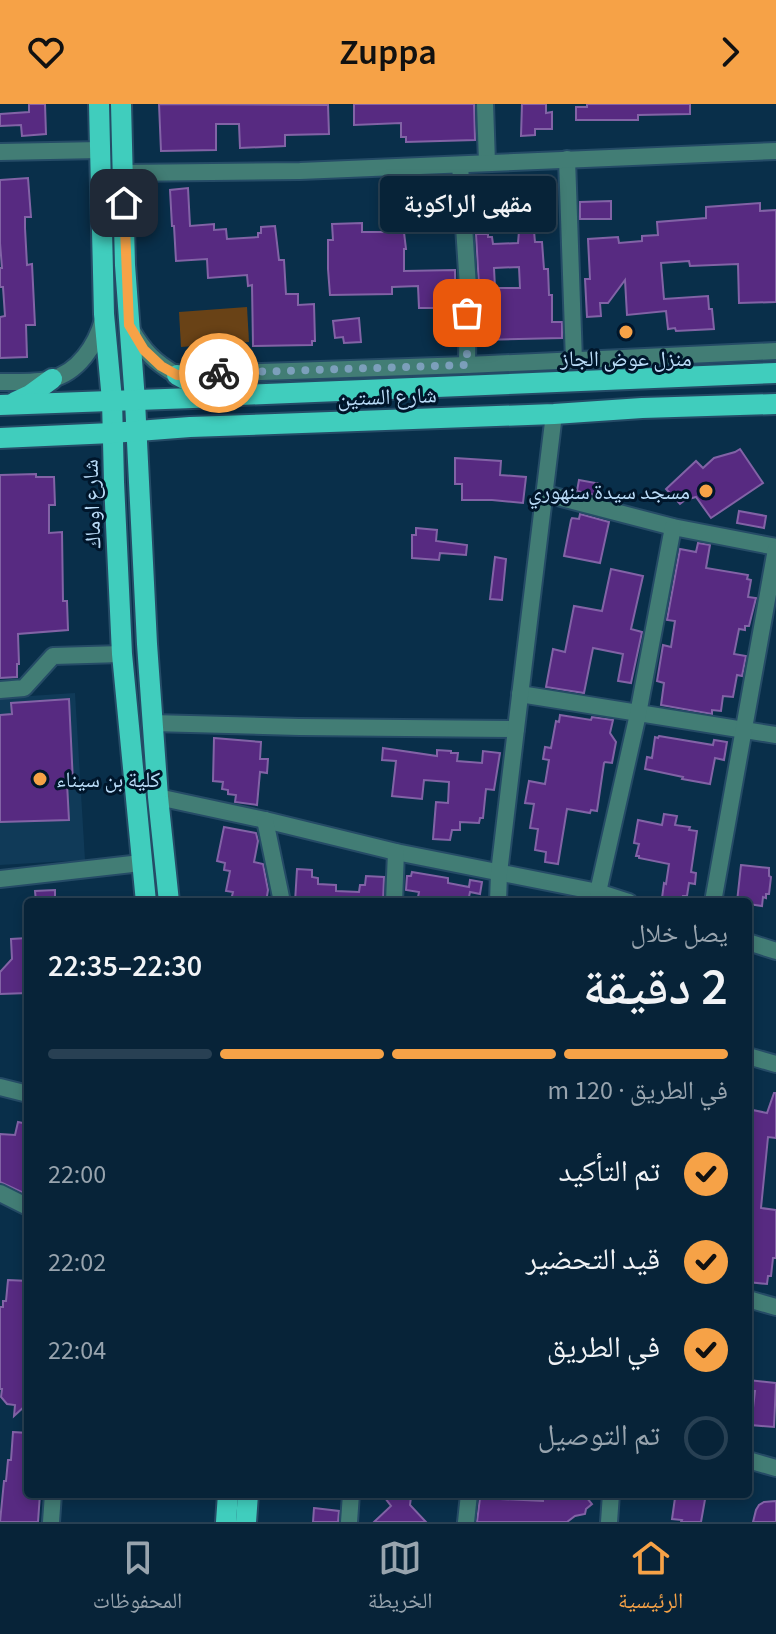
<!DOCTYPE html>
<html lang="ar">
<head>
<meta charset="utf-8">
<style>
  :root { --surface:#072338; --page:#152f43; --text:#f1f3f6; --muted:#98a4ae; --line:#284053; --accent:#f6a247 }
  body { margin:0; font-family:"Source Sans 3","Noto Naskh Arabic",sans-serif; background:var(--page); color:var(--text); direction:rtl; height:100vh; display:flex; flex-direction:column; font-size:30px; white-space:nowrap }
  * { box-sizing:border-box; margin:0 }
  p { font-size:26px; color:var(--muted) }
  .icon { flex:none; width:44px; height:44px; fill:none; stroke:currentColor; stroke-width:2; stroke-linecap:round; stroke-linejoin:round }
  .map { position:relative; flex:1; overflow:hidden; direction:ltr }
  .panel { position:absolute; left:24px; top:794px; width:728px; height:600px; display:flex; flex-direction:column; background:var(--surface); border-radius:8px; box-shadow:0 4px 12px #0003,0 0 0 2px var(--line); direction:rtl }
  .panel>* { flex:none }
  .pin { position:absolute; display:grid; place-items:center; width:68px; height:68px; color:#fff; margin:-34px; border-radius:16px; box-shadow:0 4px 12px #0006 }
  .courier { position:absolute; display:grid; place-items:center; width:80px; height:80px; margin:-40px; border:6px solid #f6a247; border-radius:50%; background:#fff; color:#222; box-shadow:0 2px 10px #0007 }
  .bubble { position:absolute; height:56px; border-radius:8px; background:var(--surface); box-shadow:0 4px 12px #0003,0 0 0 2px var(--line); font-size:26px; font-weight:600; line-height:56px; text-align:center; direction:rtl }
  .headline em { font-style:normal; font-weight:600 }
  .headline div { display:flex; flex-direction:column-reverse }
  .headline { display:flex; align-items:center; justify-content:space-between; height:136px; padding:0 24px }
  h1 { font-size:52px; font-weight:600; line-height:60px }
  .bar { display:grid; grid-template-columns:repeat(4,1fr); gap:12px 8px; align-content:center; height:96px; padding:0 24px }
  .bar i { height:10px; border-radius:6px; background:var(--line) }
  .bar .current { background:var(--accent) }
  .bar p { grid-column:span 4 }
  ol { padding:0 24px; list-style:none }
  li { display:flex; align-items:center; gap:24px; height:88px }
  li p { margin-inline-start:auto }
  li .icon { padding:8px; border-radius:50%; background:var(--accent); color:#111; stroke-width:4 }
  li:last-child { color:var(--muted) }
  li i { width:44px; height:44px; border:4px solid var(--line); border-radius:50% }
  header { display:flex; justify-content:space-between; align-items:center; height:104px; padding:0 24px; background:var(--accent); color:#111; font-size:36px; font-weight:600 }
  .tab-bar { display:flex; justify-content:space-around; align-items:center; height:112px; border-top:2px solid var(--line); background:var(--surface); font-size:22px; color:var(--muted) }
  .tab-bar a { display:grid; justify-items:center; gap:4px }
  .tab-bar .current { color:var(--accent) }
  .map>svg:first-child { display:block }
  .built { fill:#103a58 }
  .green { fill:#694216 }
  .building { fill:#572a81; stroke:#8263a6; stroke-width:2; fill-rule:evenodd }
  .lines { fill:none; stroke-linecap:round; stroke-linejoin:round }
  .minor-casing { stroke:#254b66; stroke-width:20 }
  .major-casing { stroke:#254b66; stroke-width:24 }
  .minor { stroke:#427d75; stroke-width:16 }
  .major { stroke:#40cdbd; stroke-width:20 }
  .done { stroke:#7c9fbb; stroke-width:8; stroke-dasharray:0 14.4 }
  .route { stroke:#f6a247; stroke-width:10 }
  .poi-dot { fill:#f6a247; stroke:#00162b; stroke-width:3 }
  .labels { text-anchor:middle; stroke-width:6; stroke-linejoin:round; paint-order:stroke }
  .poi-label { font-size:22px; fill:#badcf8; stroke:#00162b }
  .street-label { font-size:22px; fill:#badcf8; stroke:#00162b }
</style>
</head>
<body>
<header><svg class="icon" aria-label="forward" viewBox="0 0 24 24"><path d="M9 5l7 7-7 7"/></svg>Zuppa<svg class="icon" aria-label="heart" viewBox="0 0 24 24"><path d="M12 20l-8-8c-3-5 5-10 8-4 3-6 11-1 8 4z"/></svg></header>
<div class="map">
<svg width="776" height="1418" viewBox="0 0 776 1418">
  <rect width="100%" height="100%" fill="#092f4a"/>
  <!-- built -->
  <polygon class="built" points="75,589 85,756 0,761 0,594"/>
  <!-- green -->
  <polygon class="green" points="247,203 249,238 181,243 179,208"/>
  <!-- building -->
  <g class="building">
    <polygon points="29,0 45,0 46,30 22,32 21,21 0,22 0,10 29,8"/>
    <polygon points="159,0 328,1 329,30 285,31 285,42 240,44 239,20 216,20 216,46 161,47"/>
    <polygon points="354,0 474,0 475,36 406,38 406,33 401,33 401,19 354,21"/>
    <polygon points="522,0 546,0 546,9 552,8 552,25 535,25 535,31 521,32"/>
    <polygon points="587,0 690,0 690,10 638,11 638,16 576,16 576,3 587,3"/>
    <polygon points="28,74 31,113 25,113 25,124 27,161 32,160 35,221 26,221 27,253 0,254 0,213 5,212 3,183 0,183 0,164 2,164 0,139 0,76"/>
    <polygon points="188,84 190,122 214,120 214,126 226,125 227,135 258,133 258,129 261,129 261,123 275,122 279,156 284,156 286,190 298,190 298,201 314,200 315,237 312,237 312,241 253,242 252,181 248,182 247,171 208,174 207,155 176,157 174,122 172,122 170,86"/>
    <polygon points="611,97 611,115 580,115 580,98"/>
    <polygon points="760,99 760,107 776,106 776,198 739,199 738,160 690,162 689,157 661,159 664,195 708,192 709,205 712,205 714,225 676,227 675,224 668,225 666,207 627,211 625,176 608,199 600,199 601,212 587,213 585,175 590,175 588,135 618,133 619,139 642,137 642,132 658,131 657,118 706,114 706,103"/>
    <polygon points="362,119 362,128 384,128 383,121 403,120 406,145 404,145 404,167 455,166 456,237 444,237 443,218 441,219 441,209 437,209 437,204 419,204 418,182 392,183 392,190 330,191 328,165 328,136 333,136 332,120"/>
    <path d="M519 127H534L535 138H542L544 165H548L549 191H552V218H562V234L481 236V231H478L479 182 476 130H488V133H492L493 140 518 139ZM519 163 520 184H495L494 164Z"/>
    <polygon points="359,214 361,238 344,239 343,233 335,234 333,217"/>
    <polygon points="740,345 763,379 711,414 696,393 685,396 680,400 666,385 696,357 703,364 714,354 735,348"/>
    <polygon points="455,354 501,357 500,371 526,373 523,399 492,396 462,396 462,380 455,380"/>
    <polygon points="36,370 36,373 54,373 55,401 49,401 49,429 62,428 63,497 67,497 68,526 18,530 19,560 17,560 17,573 0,574 0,371"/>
    <polygon points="579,376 601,380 599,392 577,387"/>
    <polygon points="739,407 766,412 764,424 737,419"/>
    <polygon points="580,410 609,418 600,459 564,452 571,416 572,414 579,415"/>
    <polygon points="416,424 437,426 436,437 467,441 466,451 440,449 439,456 412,454 412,431 416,431"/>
    <polygon points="698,439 710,441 706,464 748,471 747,475 751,476 748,493 756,494 749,522 745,522 745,526 739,525 734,550 746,552 742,572 737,571 733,593 723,592 721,607 712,606 712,610 661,601 664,579 657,577 663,541 671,543 675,517 667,516 680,445 696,448"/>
    <polygon points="495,453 506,455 502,496 490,495"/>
    <polygon points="611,465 643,472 631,525 642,528 631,579 618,577 623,550 593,544 584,589 546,583 553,545 565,548 574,502 602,507"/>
    <polygon points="69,595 73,679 67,679 69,716 0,718 0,611 12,610 11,599"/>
    <polygon points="560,611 591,616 592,613 613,616 610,629 616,638 612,659 605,658 604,659 597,707 591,706 590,709 567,705 558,760 545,758 546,748 535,746 538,725 530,724 534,700 525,699 529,677 545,680 549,656 543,655 545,643 551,644 556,617 559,618"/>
    <polygon points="659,632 713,641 714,636 727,638 724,656 715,654 710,680 682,675 683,673 645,665 647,653 652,654 655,633 658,634"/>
    <polygon points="214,634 261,638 260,655 268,655 267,669 260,668 257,701 235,698 236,691 228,690 228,686 222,685 223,678 213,677"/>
    <polygon points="383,644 437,652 437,646 451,647 451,649 458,649 457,657 482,659 483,647 500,649 494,686 486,685 483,714 480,714 479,719 460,718 460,726 452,726 450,736 433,735 436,698 448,699 449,678 424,676 422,695 392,692 396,657 382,656"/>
    <polygon points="664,710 677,712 675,721 690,723 689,726 697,727 691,768 696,769 695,780 689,779 687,792 683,792 682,798 663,797 662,794 664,779 666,780 669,760 639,754 639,752 636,752 639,740 634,739 638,716 662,721"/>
    <polygon points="224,723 256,729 258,737 254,758 263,760 268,786 266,798 231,796 233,788 226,787 230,767 224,766 225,759 217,757"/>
    <polygon points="741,761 769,764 769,772 771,773 769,790 766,790 766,794 763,793 762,802 748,800 748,798 737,798"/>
    <polygon points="297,765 312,766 312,773 318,774 318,780 336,781 336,787 359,788 360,781 365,781 366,772 384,773 383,798 295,798"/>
    <polygon points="412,768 448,774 448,779 469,783 470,776 482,778 480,790 470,788 468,798 442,795 442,798 417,798 419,788 406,786 407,772 411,772"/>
    <polygon points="55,786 55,798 36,798 35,787"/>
    <polygon points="27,834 28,889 0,890 0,868 12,855 11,835"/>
    <polygon points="774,989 776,989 776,1034 768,1033 761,1104 776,1106 776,1154 773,1154 771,1172 768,1172 767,1180 748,1178 750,1122 748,1122 748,1005 767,1009"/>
    <polygon points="18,1018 28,1020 28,1091 0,1078 0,1030 15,1031"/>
    <polygon points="8,1176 28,1177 28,1295 26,1294 26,1301 14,1312 15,1301 7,1300 1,1293 2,1285 0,1285 0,1203 3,1203 3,1197 6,1197"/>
    <polygon points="748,1276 776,1279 774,1323 751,1321 755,1287 748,1287"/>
    <polygon points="13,1328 28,1329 28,1390 40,1390 38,1418 0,1418 4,1377 6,1377 8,1356 11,1356"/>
    <polygon points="382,1390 408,1390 411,1393 410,1401 426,1418 374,1418 391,1402"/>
    <polygon points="543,1390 577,1391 577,1393 587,1394 592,1400 586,1405 585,1410 575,1412 567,1418 477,1418 480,1394 543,1397"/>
    <polygon points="678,1390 706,1390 701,1418 681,1418 682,1416 672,1415 675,1394"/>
    <polygon points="776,1397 776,1418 753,1418 756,1406 759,1401 764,1398"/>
    <polygon points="314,1404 339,1407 338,1418 313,1418"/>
  </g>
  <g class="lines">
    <!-- minor casing -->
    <g class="minor-casing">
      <g id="minor">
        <polyline points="485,0 487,59"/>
        <polyline points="0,48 101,46"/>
        <polyline points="567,55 574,257"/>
        <polyline points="460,61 468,183 467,261"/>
        <polyline points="123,69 300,67 776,47"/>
        <path d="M131 225C144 247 154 258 177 271L467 261 776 247"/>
        <path d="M0 278C15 278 37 279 51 275 78 269 96 241 103 216"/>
        <polyline points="546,390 673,423 776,443"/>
        <polyline points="0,586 24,584 53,552 122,550"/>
        <polyline points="520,590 776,631"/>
        <polyline points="152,619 299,623 516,625"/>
        <polyline points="158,693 265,716 396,748 598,788 629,798"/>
        <polyline points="265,716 282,798"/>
        <polyline points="0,775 141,759"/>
        <polyline points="598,788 638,610 673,423"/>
        <polyline points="394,798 396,748"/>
        <polyline points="498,798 499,769 516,625 554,310"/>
        <polyline points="713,798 776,445"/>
        <polyline points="748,838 776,847"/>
        <polyline points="748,952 776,960"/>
        <polyline points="0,983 28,990"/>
        <polyline points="0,1089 28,1103"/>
        <polyline points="748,1195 776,1203"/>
        <polyline points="748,1356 776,1364"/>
        <polyline points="51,1418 53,1390"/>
        <polyline points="349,1418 351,1390"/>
        <polyline points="466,1418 469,1390"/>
        <polyline points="609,1418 611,1390"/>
      </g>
    </g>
    <!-- major casing -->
    <g class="major-casing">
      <g id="major">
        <polyline points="99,0 104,210 112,296 114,378 122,550 146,798"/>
        <polyline points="121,0 125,161 135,297 147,540 158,693 169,798"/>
        <polyline points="177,271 216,292"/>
        <polyline points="15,298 30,291 52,275"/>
        <polyline points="0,301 220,293 240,291 776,269"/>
        <polyline points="0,334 112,329 190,323 554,310 642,304 776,300"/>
        <polyline points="226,1418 228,1390"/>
        <polyline points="246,1418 248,1390"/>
      </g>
    </g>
    <!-- minor -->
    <use href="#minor" class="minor"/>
    <!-- major -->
    <use href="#major" class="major"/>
  </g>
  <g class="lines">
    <!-- done -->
    <polyline class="done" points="219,269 467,261 467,209"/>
    <!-- route -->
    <polyline class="route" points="124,99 129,221 144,246 161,262 177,271 219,269"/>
  </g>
  <!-- markers -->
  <g class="poi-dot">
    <circle cx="626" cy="228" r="8"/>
    <circle cx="706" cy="387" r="8"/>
    <circle cx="40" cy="675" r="8"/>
  </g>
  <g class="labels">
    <!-- poi labels -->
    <g class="poi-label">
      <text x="626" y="262">منزل عوض الجاز</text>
      <text x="690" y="395" text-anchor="end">مسجد سيدة سنهوري</text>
      <text x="56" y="683" text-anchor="start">كلية بن سيناء</text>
    </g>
    <!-- street labels -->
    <g class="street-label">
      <text transform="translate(387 292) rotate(-2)" y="8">شارع الستين</text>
      <text transform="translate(91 400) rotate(-92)" y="8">شارع اوماك</text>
    </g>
  </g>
</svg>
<div class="pin" style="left:467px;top:209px;background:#ea580c"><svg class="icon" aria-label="bag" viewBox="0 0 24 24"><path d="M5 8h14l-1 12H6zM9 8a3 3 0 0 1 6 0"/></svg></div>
<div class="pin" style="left:124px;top:99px;background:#1f2937"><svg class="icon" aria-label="home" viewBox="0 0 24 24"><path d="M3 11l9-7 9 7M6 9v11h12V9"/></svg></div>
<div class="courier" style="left:219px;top:269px"><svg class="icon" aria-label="bike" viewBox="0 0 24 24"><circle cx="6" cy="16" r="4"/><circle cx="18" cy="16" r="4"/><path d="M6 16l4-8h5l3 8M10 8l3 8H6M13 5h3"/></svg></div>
<div class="bubble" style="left:380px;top:72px;width:176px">مقهى الراكوبة</div>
<section class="panel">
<div class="headline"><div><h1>2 دقيقة</h1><p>يصل خلال</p></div><em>22:30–22:35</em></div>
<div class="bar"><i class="current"></i><i class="current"></i><i class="current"></i><i></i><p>في الطريق · 120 m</p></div>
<ol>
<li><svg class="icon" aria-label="check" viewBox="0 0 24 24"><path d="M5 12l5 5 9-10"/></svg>تم التأكيد<p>22:00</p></li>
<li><svg class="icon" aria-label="check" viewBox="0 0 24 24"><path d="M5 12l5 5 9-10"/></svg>قيد التحضير<p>22:02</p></li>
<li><svg class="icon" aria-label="check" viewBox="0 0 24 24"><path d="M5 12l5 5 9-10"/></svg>في الطريق<p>22:04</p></li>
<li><i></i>تم التوصيل</li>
</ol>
</section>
</div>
<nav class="tab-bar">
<a class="current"><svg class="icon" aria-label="home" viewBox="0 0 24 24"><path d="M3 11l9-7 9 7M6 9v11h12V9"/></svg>الرئيسية</a>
<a><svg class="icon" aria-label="map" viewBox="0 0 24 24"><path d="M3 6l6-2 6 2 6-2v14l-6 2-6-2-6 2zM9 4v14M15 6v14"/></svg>الخريطة</a>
<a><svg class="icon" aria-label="saved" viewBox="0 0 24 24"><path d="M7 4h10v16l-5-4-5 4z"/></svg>المحفوظات</a>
</nav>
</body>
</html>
